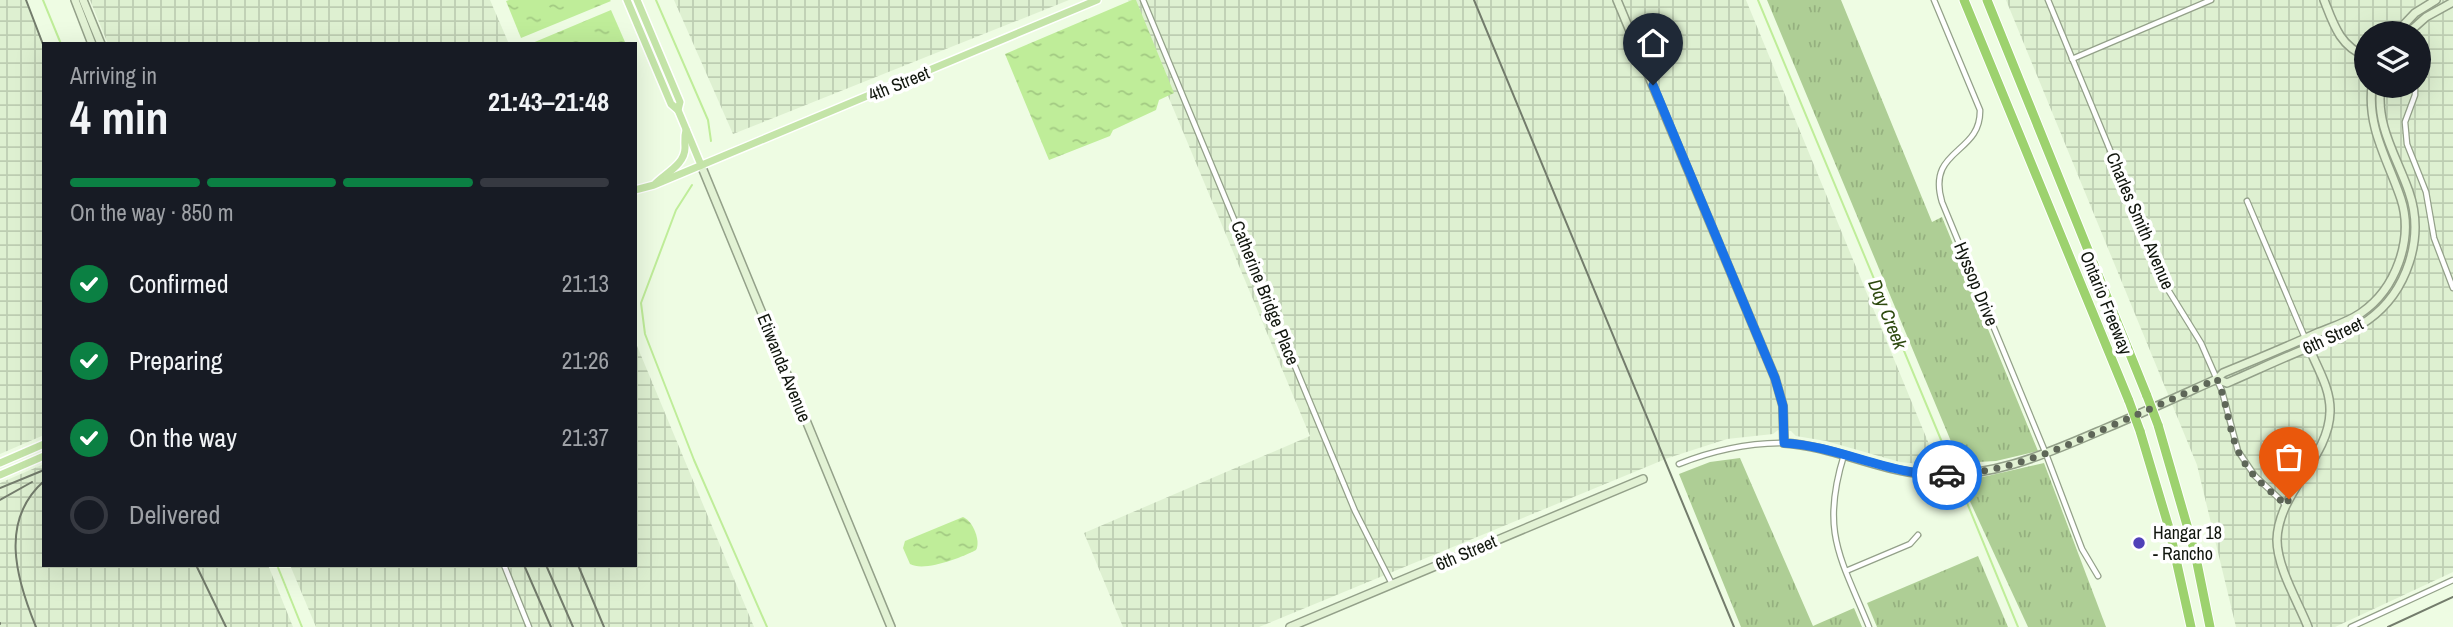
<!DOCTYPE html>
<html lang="en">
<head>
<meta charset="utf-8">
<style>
  :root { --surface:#171b24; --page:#242831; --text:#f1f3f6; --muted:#9ea1a6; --line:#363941; --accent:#0b8043 }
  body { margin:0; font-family:"Archivo Narrow",sans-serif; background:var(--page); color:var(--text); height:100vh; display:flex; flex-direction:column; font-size:26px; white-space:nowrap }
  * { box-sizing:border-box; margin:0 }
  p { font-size:23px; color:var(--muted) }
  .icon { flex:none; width:38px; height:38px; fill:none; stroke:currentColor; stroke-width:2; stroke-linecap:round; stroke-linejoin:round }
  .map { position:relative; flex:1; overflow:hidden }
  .drawer { position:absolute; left:42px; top:42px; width:595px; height:525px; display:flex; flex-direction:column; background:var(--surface); border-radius:0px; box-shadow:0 7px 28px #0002 }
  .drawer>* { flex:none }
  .fabs { position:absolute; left:2354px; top:21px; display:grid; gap:14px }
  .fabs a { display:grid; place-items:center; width:77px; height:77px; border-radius:50%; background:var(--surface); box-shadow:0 7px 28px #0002; font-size:35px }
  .pin { position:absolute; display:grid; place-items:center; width:60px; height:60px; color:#fff; margin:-72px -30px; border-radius:50% 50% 50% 0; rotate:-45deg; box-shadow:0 0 7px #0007 }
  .pin .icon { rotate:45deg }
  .courier { position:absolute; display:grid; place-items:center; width:70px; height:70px; margin:-35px; border:5px solid #1a73e8; border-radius:50%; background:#fff; color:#222; box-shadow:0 2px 9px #0007 }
  .head em { font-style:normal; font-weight:700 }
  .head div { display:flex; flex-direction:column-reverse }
  .head { display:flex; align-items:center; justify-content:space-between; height:119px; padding:0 28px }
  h1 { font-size:46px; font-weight:700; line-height:52px }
  .bar { display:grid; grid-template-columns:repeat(4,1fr); gap:10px 7px; align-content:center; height:84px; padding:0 28px }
  .bar i { height:9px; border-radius:5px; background:var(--line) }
  .bar .on { background:var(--accent) }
  .bar p { grid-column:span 4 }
  ol { padding:0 28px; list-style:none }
  li { display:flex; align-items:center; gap:21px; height:77px }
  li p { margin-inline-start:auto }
  li .icon { padding:7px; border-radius:50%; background:var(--accent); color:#fff; stroke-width:4 }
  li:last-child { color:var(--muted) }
  li i { width:38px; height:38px; border:4px solid var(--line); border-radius:50% }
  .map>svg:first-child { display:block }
  .industrial { fill:url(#industrial-grid); fill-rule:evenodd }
  .grass { fill:url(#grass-tufts) }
  .water { fill:url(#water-ripples) }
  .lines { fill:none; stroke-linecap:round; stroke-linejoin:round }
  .stream { stroke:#bfed99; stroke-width:2 }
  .street-casing { stroke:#93a089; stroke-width:7 }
  .secondary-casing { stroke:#93a089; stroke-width:10 }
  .primary-casing { stroke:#fff; stroke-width:10 }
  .highway-casing { stroke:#fff; stroke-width:11 }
  .street { stroke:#fff; stroke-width:4.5 }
  .secondary { stroke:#e2f2d4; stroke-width:7 }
  .primary { stroke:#c4e4a8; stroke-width:7 }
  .highway { stroke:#9dd26e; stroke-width:9 }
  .rail { stroke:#737c6c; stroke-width:2 }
  .highway-bridge-casing { stroke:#fff; stroke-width:11; stroke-linecap:butt }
  .highway-bridge { stroke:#9dd26e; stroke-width:9 }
  .done { stroke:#5e6658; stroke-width:7; stroke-dasharray:0 12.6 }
  .route { stroke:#1a73e8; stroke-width:9 }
  .poi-dot { fill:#4f41b8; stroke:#fff; stroke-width:2.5 }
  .labels { text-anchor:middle; stroke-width:7; stroke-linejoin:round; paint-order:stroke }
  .street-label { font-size:18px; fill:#10150d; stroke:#fff }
  .poi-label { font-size:18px; fill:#10150d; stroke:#fff; text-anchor:start }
  .water-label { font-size:19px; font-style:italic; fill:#2e4a10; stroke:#fff }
</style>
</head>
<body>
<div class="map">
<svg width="2453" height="627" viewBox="0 0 2453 627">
  <defs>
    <pattern id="industrial-grid" width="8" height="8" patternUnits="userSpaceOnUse" patternTransform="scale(1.75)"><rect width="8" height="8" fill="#def0d1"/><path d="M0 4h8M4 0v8" fill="none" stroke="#bdcdb2"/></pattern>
    <pattern id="grass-tufts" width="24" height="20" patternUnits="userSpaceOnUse" patternTransform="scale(1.75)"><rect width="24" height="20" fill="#aece95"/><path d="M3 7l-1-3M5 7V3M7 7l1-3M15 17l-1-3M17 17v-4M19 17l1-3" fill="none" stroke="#95b07f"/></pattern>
    <pattern id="water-ripples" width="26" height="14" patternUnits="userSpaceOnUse" patternTransform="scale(1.75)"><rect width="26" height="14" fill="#bfed99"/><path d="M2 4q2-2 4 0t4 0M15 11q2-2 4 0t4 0" fill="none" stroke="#a3ca83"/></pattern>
  </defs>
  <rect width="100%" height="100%" fill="#eefce3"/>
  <!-- industrial -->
  <g class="industrial">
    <polygon points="0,0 25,0 44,44 44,435 0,454"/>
    <polygon points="90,0 490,0 509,44 108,44"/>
    <polygon points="674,0 1069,0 733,134"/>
    <polygon points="1128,0 1746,0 1938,466 1900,462 1826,441 1796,436 1791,431 1778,430 1773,434 1727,439 1668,458 1259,627 1123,627 1084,533 1310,436"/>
    <path d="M2006 0H2453V572L2335 627H2236L2197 465ZM2366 33H2418V86H2366Z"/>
    <polygon points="635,341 754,627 316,627 290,565 635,565"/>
    <polygon points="44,464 44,565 268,565 293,627 0,627 0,483"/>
  </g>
  <!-- grass -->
  <g class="grass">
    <polygon points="1767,0 1841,0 1932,222 1942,217 2038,451 1996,461 1960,463"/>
    <polygon points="1740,458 1813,626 1854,608 1862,627 1741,627 1679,474 1710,462"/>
    <polygon points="2044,463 2106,627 2028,627 1961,482"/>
    <polygon points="1978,556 2008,627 1877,627 1867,603"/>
  </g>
  <!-- water -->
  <g class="water">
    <polygon points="509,0 610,0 611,1 521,38 506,1"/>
    <polygon points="1132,0 1136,0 1174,93 1159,100 1156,110 1113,130 1110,136 1049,160 1005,54"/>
    <polygon points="611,10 625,42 530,44"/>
    <path d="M963 517C973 521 981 541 976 550 961 558 924 572 910 564L903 548 905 541Z"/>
  </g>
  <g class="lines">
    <!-- stream -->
    <g class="stream">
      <polyline points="43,0 61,44"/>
      <polyline points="656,0 708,120 711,141"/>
      <polyline points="1758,0 1954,471"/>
      <polyline points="692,185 676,210 641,303 645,334 694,460 767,627"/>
      <polyline points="1956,476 2018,627"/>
      <polyline points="277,565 302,627"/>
    </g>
    <!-- street casing -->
    <g class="street-casing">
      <g id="street">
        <polyline points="1143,0 1355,511 1392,584"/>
        <path d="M1934 0 1980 110C1981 155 1926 148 1942 202L2046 454 2082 549 2098 576"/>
        <polyline points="2048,0 2167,288 2201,343 2222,391 2238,451 2255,476 2286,505"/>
        <polyline points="2072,59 2211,0"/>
        <polyline points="2415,86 2415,95 2405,122 2407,144 2426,192 2434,238 2453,288"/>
        <polyline points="2247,201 2305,338"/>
        <path d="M1844 455C1820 532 1841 558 1869 627"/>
        <path d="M1679 464C1714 450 1746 443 1784 443"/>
        <polyline points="504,565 529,627"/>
        <polyline points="1846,571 1910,544 1918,535"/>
        <polyline points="2351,627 2453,580"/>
      </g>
    </g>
    <!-- secondary casing -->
    <g class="secondary-casing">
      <g id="secondary">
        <polyline points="75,0 92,44"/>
        <polyline points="83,0 101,44"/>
        <path d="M1617 0 1775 378 1783 406 1784 443C1832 446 1876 470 1925 474 1989 480 2046 454 2104 429 2142 413 2179 396 2217 379L2223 373C2255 360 2286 347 2317 333 2332 327 2348 322 2361 313 2396 289 2414 239 2401 199 2388 160 2367 128 2372 86"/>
        <path d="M2324 0C2333 23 2340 47 2366 56"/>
        <polyline points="2396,33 2415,13 2436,0"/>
        <polyline points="2408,33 2426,17 2453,2"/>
        <polyline points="701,165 891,627"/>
        <path d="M2217 379 2227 383C2255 371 2282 358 2310 347 2330 339 2351 332 2368 320 2407 292 2425 238 2409 192 2397 157 2375 125 2381 86"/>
        <polyline points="1290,627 1643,479"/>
        <path d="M2308 627C2298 602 2277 567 2277 540 2278 492 2329 458 2330 412 2331 388 2316 366 2308 345"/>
      </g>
    </g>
    <!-- primary casing -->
    <g class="primary-casing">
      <g id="primary">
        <polyline points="627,0 671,104 678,110 701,165"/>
        <polyline points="637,0 680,102 678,110"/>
        <path d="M656 183C666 173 685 164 685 148 685 141 684 137 686 130"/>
        <polyline points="635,190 654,185 1097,0"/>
        <polyline points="0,463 44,444"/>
        <polyline points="0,475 44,456"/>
      </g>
    </g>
    <!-- highway casing -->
    <g class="highway-casing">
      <g id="highway">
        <polyline points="1964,0 2129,401"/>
        <polyline points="1987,0 2147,396"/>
        <polyline points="2158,425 2195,553 2210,627"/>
        <polyline points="2140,431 2169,528 2191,627"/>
      </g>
    </g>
    <!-- street -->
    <use href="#street" class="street"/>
    <!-- secondary -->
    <use href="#secondary" class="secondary"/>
    <!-- primary -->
    <use href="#primary" class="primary"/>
    <!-- highway -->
    <use href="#highway" class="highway"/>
    <!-- rail -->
    <g class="rail">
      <polyline points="26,0 44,47"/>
      <polyline points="1474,0 1734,627"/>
      <polyline points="0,488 44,470"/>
      <polyline points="0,500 32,482"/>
      <polyline points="196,565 226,627"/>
      <polyline points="524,565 551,627"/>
      <polyline points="546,565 573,627"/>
      <polyline points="578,565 604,627"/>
      <polyline points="0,623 0,624"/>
      <path d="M36 627C15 576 0 520 44 481"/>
      <polyline points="2388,627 2453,597"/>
    </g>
    <!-- highway-bridge casing -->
    <g class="highway-bridge-casing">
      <g id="highway-bridge">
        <polyline points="2147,396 2158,425"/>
        <polyline points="2129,401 2140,431"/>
      </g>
    </g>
    <!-- highway-bridge -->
    <use href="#highway-bridge" class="highway-bridge"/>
  </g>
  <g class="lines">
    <!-- done -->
    <path class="done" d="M1947 475C2003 473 2052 452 2102 430 2141 413 2179 396 2217 379 2229 406 2228 437 2244 462 2254 479 2272 492 2286 505L2289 499"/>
    <!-- route -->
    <path class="route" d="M1653 85 1775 378 1783 406 1784 443C1840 446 1890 476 1947 475"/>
  </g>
  <!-- markers -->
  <circle class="poi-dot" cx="2139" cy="543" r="7"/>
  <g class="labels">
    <!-- street labels -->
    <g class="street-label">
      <text transform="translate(899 84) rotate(-22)" y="6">4th Street</text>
      <text transform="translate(2140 221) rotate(67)" y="6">Charles Smith Avenue</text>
      <text transform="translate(1976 284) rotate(68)" y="6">Hyssop Drive</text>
      <text transform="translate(1265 293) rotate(68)" y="6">Catherine Bridge Place</text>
      <text transform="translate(2106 303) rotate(68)" y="6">Ontario Freeway</text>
      <text transform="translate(2333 336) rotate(-25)" y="6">6th Street</text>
      <text transform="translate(784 368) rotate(68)" y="6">Etiwanda Avenue</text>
      <text transform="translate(1466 553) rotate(-23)" y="6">6th Street</text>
    </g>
    <!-- poi labels -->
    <g class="poi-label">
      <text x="2153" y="539">Hangar 18<tspan x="2153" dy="21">- Rancho</tspan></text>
    </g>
    <!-- water labels -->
    <g class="water-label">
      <text transform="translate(1888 314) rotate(68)" y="7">Day Creek</text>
    </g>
  </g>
</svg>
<div class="fabs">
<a><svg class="icon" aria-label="layers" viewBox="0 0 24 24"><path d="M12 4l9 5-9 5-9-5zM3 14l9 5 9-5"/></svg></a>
</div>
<div class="pin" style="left:2289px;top:499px;background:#ea580c"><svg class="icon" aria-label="bag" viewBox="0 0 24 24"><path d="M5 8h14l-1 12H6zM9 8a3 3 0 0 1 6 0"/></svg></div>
<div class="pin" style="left:1653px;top:85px;background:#1f2937"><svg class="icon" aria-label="home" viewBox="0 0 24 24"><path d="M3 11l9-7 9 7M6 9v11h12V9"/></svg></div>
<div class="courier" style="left:1947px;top:475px"><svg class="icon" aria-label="car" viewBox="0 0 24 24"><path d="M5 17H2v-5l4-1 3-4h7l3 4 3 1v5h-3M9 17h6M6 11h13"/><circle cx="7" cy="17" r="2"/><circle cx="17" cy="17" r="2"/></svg></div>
<section class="drawer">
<div class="head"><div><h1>4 min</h1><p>Arriving in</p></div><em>21:43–21:48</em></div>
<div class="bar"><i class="on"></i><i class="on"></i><i class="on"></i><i></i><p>On the way · 850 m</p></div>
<ol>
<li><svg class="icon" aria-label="check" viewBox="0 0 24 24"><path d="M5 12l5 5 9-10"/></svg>Confirmed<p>21:13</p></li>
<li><svg class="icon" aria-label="check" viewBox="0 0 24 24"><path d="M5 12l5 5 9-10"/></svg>Preparing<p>21:26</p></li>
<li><svg class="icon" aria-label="check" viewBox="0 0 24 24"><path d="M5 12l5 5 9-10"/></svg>On the way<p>21:37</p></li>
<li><i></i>Delivered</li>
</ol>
</section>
</div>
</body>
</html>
